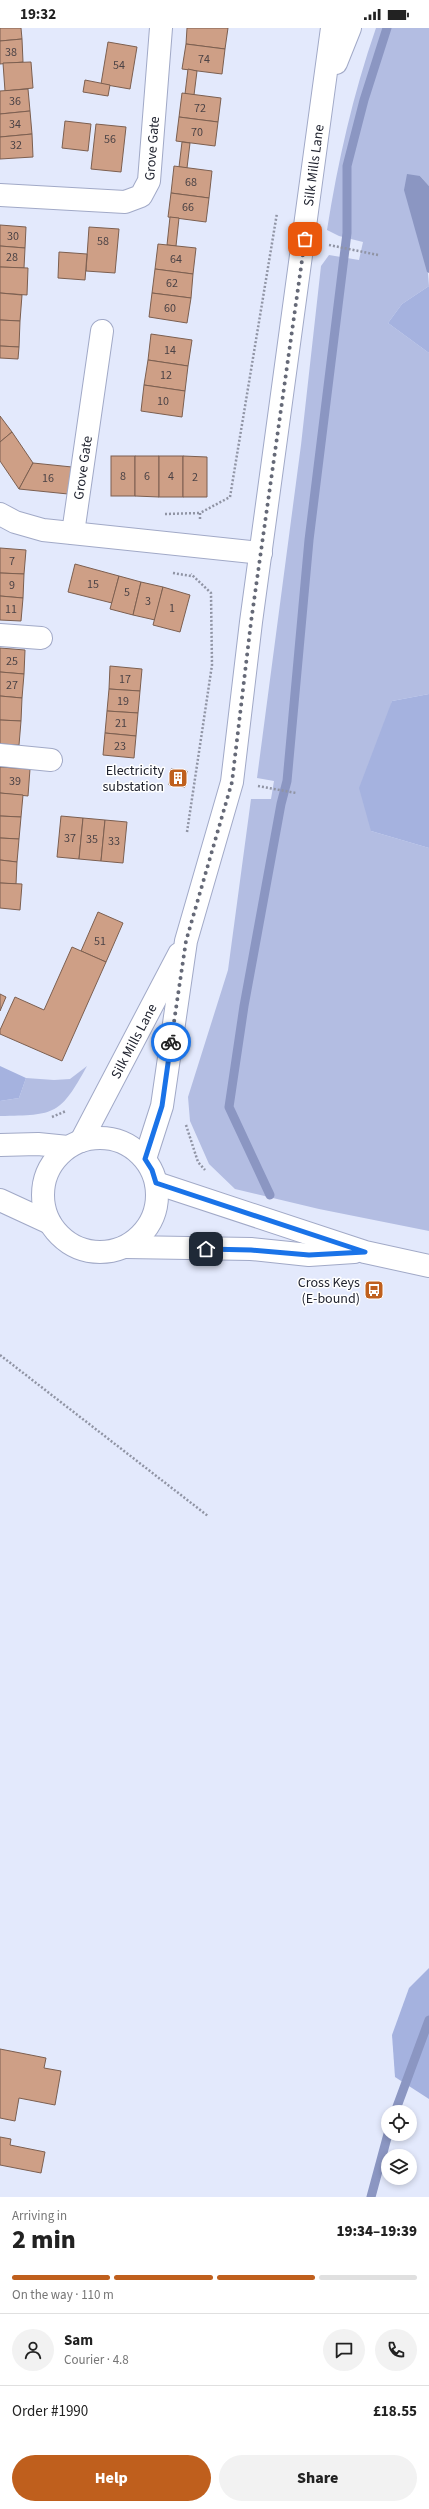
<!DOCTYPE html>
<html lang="en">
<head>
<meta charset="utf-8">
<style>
  :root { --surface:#fff; --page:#f2f2f2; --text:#222; --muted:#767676; --line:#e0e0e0; --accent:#bf5f1d }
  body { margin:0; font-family:"Source Sans 3",sans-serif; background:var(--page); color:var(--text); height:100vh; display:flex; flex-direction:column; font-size:15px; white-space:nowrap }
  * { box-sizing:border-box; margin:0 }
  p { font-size:13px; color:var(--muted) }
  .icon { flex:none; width:22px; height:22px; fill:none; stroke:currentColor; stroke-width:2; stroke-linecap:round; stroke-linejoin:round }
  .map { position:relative; height:2169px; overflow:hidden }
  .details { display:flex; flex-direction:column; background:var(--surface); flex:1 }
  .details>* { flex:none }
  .buttons { position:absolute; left:381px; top:2077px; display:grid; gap:8px }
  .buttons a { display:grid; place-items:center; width:36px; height:36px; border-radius:50%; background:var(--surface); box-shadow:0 2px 6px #0003; font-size:20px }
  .pin { position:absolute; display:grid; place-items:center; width:34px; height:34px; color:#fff; margin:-17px; border-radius:8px; box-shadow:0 2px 6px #0006 }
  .courier { position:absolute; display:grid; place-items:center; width:40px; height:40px; margin:-20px; border:3px solid #1a73e8; border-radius:50%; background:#fff; color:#222; box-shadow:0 1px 5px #0007 }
  .summary em { font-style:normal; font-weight:800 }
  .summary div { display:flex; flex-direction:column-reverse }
  .summary { display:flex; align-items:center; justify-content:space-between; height:68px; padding:0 12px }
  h1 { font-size:26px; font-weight:800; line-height:30px }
  .bar { display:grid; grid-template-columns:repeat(4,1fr); gap:6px 4px; align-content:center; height:48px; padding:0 12px }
  .bar i { height:5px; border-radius:3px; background:var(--line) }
  .bar .on { background:var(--accent) }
  .bar p { grid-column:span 4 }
  .line { display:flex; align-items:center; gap:10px; padding:0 12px; border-top:1px solid var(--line) }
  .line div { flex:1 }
  .round { display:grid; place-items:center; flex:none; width:42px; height:42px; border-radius:21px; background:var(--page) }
  .button { display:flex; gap:8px; margin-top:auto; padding:8px 12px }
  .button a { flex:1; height:46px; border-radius:24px; background:var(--accent); color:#fff; font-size:16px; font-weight:800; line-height:46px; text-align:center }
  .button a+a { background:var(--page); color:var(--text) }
  .status { display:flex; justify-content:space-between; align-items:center; height:28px; padding:0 20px; background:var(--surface); direction:ltr }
  .status svg { height:11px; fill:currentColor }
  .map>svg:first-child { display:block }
  .green { fill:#b3bde2 }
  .forest { fill:#a5b2df }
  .water { fill:#8b96c2 }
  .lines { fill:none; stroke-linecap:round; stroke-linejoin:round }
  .stream { stroke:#8b96c2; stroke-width:9 }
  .building { fill:#ce9f86; stroke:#7c5f50 }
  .minor-casing { stroke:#a1a9c7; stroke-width:24 }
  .primary-casing { stroke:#a1a9c7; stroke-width:24 }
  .path { stroke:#9094a4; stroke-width:2.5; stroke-dasharray:2 2; stroke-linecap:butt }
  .minor { stroke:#fff; stroke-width:22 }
  .primary { stroke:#fff; stroke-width:22 }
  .done { stroke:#656977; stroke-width:4; stroke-dasharray:0 7.2 }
  .route { stroke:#1a73e8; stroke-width:5 }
  .labels { text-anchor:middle; stroke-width:3; stroke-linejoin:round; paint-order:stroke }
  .number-label { font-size:12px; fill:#4c4346 }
  .street-label { font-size:14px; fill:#212430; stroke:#fff }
  .poi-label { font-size:14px; fill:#212430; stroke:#fff; text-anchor:end }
</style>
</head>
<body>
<div class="status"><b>19:32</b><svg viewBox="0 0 49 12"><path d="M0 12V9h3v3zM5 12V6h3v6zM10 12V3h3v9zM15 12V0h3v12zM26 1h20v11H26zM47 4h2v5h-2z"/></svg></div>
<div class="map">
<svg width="429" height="2169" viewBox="0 0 429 2169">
  <rect width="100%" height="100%" fill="#e3e9fc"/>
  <!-- green -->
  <g class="green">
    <path d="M376 0H429V158L420 148 429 258 402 276 388 295 429 325V666L392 673 371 803 429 820V1203L319 1181 235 1161 209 1136 190 1093 188 1069 228 942 251 771H271L274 753 257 750 301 417 321 238 329 227 359 232 363 214 339 208 327 202C338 133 353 66 376 0Z"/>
    <path d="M87 1038C60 1087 56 1087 0 1088V1073L19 1070 26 1050 54 1052 70 1051Z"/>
  </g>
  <!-- forest -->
  <g class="forest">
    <polygon points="429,258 429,325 388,295 402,276"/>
    <polygon points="429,666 429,820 371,803 359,760 392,673"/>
    <polygon points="0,1038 26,1050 19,1070 0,1073"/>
    <polygon points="429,1940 429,2071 395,2049 392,2007 409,1960"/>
  </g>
  <!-- water -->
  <polygon class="water" points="407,146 420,148 429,158 429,245 427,244 404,162"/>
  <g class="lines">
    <!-- stream -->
    <g class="stream">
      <polyline points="270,1167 229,1079 244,978 281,776 287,753 309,512 347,205 347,138 364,72 387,0"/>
      <polyline points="395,2084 429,1992"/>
      <polyline points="371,2169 388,2106"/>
    </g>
  </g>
  <!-- building -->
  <g class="building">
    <polygon points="0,0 21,0 22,11 0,13"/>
    <polygon points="187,0 228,0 225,21 186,16"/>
    <polygon points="22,11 23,34 0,36 0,13"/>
    <polygon points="108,14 137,19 130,61 101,56"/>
    <polygon points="186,16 225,21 222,46 182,41"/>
    <polygon points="31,34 33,60 5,63 3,35"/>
    <polygon points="188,41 197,43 194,67 185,66"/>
    <polygon points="85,52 110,57 108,68 83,64"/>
    <polygon points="28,61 30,83 0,86 0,63"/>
    <polygon points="182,65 221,70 218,94 179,89"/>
    <polygon points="30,83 32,106 0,109 0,86"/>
    <polygon points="179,89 218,94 215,118 176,113"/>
    <polygon points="65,93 91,96 88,123 62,120"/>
    <polygon points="96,96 126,99 121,144 91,141"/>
    <polygon points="32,106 33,129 0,131 0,109"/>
    <polygon points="182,114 190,115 187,140 179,139"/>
    <polygon points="174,138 212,143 209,170 171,165"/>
    <polygon points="171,165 209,170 206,194 168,189"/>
    <polygon points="170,189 179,190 176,218 167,217"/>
    <polygon points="0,197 26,199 25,220 0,218"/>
    <polygon points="89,199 119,201 115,245 86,243"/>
    <polygon points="158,216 196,220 193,246 155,241"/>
    <polygon points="0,218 25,220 24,240 0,239"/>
    <polygon points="59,224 87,226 85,252 58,250"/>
    <polygon points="0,239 28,240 27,267 0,265"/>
    <polygon points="155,241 193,246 191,270 152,265"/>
    <polygon points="0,265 22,267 20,293 0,292"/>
    <polygon points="152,265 191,270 187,295 149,289"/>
    <polygon points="0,292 20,293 19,319 0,318"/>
    <polygon points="151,306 192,312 188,338 148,332"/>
    <polygon points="0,318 19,319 18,331 0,330"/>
    <polygon points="148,332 188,338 185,363 144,357"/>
    <polygon points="144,357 185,363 182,389 141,383"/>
    <polygon points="0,388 12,404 0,414"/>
    <polygon points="12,404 33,435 19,461 0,433 0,414"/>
    <rect x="111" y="428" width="24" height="40"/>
    <polygon points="135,428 159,428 159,469 135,468"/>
    <rect x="159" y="428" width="24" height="41"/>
    <polygon points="183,428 207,429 207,469 183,469"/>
    <polygon points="33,435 72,439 68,466 19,461"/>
    <polygon points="0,520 26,522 24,546 0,545"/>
    <polygon points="75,536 119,548 112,575 68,564"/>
    <polygon points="0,545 24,546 23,570 0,568"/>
    <polygon points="119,548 141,554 133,587 110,581"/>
    <polygon points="141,554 163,559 155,592 133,587"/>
    <polygon points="163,559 190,567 180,604 153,597"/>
    <polygon points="0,568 23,570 21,593 0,592"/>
    <polygon points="0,620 25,622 24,646 0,644"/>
    <polygon points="110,638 142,641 140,663 109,661"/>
    <polygon points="0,644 24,646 22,670 0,668"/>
    <polygon points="109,661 140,663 138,685 107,683"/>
    <polygon points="0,668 22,670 21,693 0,692"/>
    <polygon points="107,683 138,685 136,708 105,705"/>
    <polygon points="0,692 21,693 19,717 0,716"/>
    <polygon points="105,705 136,708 134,730 103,727"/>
    <polygon points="0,739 30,741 28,768 0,765"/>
    <polygon points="171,741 187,743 185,759 169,757"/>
    <polygon points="0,765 23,767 21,789 0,788"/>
    <polygon points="0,788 21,789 19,811 0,810"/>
    <polygon points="61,788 83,790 79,831 57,829"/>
    <polygon points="83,790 105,792 101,833 79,831"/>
    <polygon points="105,792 127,794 123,835 101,833"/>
    <polygon points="0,810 19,811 17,834 0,832"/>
    <polygon points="0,832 17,834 16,856 0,855"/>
    <polygon points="0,855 22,856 20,882 0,880"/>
    <polygon points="98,884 123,895 106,934 81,923"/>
    <polygon points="72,919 106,934 62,1033 0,1006 0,1002 15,969 44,982"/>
    <polygon points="0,966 6,969 0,983"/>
    <polygon points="0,2021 46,2030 44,2040 61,2043 55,2077 19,2070 15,2093 0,2090"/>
    <polygon points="0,2109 11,2111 10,2117 45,2124 41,2145 0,2137"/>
  </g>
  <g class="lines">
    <!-- minor casing -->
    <g class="minor-casing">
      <g id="minor">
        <path id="s1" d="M0 167 125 174 141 168 149 153 161 0"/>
        <polyline points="0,486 15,494 43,502 261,525"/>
        <path id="s2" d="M73 505 102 303"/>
        <polyline points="0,607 41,610"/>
        <polyline points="0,727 51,732"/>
      </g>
    </g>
    <!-- primary casing -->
    <g class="primary-casing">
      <g id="primary">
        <polyline points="336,35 350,0"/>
        <circle cx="100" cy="1167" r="57"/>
        <path id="s3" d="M81 1113 179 926"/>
        <polyline points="0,1117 38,1116 68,1119"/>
        <path id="s4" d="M145 1131 162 1078 186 913 232 754 251 594 332 0"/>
        <polyline points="156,1155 365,1224 429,1238"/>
        <polyline points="0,1172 50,1195"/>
        <polyline points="126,1219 251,1221 309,1227 354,1224"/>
      </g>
    </g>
    <!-- path -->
    <g class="path">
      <polyline points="329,217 378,227"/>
      <polyline points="165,486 200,485"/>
      <polyline points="200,491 200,485 230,469 277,185"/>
      <polyline points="173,545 191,548"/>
      <polyline points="258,758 296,765"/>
      <polyline points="187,804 212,637 211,565 191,546"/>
      <polyline points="52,1089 66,1083"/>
      <polyline points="186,1097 198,1134 205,1142"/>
      <polyline points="0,1327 208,1488"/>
    </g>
    <!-- minor -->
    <use href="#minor" class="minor"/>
    <!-- primary -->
    <use href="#primary" class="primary"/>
  </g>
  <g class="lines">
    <!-- done -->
    <polyline class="done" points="171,1014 186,913 232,754 251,594 305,211"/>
    <!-- route -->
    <polyline class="route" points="171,1014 162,1078 145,1131 152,1142 156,1155 365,1224 309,1227 251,1222 206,1221"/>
  </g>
  <!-- icons -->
  <defs>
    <g id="building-square" transform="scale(1)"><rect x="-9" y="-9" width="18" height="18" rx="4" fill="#bf5f1d" stroke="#fff"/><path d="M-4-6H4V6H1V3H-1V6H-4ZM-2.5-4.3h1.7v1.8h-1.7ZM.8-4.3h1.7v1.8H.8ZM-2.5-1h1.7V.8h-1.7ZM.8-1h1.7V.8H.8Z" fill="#fff"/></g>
    <g id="bus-square" transform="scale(1)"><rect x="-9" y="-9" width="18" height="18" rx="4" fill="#bf5f1d" stroke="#fff"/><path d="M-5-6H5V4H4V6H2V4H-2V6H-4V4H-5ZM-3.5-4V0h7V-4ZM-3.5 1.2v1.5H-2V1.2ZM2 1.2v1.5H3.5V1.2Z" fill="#fff"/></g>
  </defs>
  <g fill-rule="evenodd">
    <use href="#building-square" x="178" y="750"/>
    <use href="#bus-square" x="374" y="1262"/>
  </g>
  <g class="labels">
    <!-- number labels -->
    <g class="number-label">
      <text x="11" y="28">38</text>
      <text x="204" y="35">74</text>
      <text x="119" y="41">54</text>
      <text x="15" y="77">36</text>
      <text x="200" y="84">72</text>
      <text x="15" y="100">34</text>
      <text x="197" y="108">70</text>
      <text x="110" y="115">56</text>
      <text x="16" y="121">32</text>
      <text x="191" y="158">68</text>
      <text x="188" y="183">66</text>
      <text x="13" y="212">30</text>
      <text x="103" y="217">58</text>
      <text x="12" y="233">28</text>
      <text x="176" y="235">64</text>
      <text x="172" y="259">62</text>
      <text x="170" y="284">60</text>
      <text x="170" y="326">14</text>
      <text x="166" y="351">12</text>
      <text x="163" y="377">10</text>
      <text x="123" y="452">8</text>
      <text x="147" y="452">6</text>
      <text x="171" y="452">4</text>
      <text x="195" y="453">2</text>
      <text x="48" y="454">16</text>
      <text x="12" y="537">7</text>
      <text x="93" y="560">15</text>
      <text x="12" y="561">9</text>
      <text x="127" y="568">5</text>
      <text x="148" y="577">3</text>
      <text x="172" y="584">1</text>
      <text x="11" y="585">11</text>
      <text x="12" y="637">25</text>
      <text x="125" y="655">17</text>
      <text x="12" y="661">27</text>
      <text x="123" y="677">19</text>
      <text x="121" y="699">21</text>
      <text x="120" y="722">23</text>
      <text x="15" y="757">39</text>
      <text x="70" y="814">37</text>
      <text x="92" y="815">35</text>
      <text x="114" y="817">33</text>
      <text x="100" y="917">51</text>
    </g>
    <!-- street labels -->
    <g class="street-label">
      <text dy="5" stroke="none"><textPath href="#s1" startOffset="192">Grove Gate</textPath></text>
      <text dy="5" stroke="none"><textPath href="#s4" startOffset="1010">Silk Mills Lane</textPath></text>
      <text dy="5" stroke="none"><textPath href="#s2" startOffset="66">Grove Gate</textPath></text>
      <text dy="5" stroke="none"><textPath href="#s3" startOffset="113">Silk Mills Lane</textPath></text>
    </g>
    <!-- poi labels -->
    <g class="poi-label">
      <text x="164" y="747">Electricity<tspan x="164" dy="16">substation</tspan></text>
      <text x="360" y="1259">Cross Keys<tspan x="360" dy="16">(E-bound)</tspan></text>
    </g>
  </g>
</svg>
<div class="buttons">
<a><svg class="icon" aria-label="locate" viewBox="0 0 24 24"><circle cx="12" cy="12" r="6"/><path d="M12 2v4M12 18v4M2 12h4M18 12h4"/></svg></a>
<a><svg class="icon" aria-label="layers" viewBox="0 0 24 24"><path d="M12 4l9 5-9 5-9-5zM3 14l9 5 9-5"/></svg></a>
</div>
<div class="pin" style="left:305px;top:211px;background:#ea580c"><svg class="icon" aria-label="bag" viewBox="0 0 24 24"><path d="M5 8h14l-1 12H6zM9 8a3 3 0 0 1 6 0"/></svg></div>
<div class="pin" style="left:206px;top:1221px;background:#1f2937"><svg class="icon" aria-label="home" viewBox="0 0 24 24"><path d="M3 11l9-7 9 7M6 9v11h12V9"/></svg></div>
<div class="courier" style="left:171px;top:1014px"><svg class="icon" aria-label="bike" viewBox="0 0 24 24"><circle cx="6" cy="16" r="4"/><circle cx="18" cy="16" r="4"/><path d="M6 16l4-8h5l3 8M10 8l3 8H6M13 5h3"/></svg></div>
</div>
<section class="details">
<div class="summary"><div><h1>2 min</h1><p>Arriving in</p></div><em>19:34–19:39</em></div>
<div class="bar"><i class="on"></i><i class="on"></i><i class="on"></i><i></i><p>On the way · 110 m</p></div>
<div class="line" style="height:72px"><a class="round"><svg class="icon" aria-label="person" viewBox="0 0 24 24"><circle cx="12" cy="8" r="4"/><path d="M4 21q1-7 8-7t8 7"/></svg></a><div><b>Sam</b><p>Courier · 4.8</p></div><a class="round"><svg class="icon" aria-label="chat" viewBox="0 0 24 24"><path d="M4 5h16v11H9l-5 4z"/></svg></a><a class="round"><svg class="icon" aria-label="phone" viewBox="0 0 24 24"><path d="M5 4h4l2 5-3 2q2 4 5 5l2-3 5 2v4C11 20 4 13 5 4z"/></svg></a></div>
<div class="line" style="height:52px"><div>Order #1990</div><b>£18.55</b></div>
<div class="button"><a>Help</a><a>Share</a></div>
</section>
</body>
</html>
